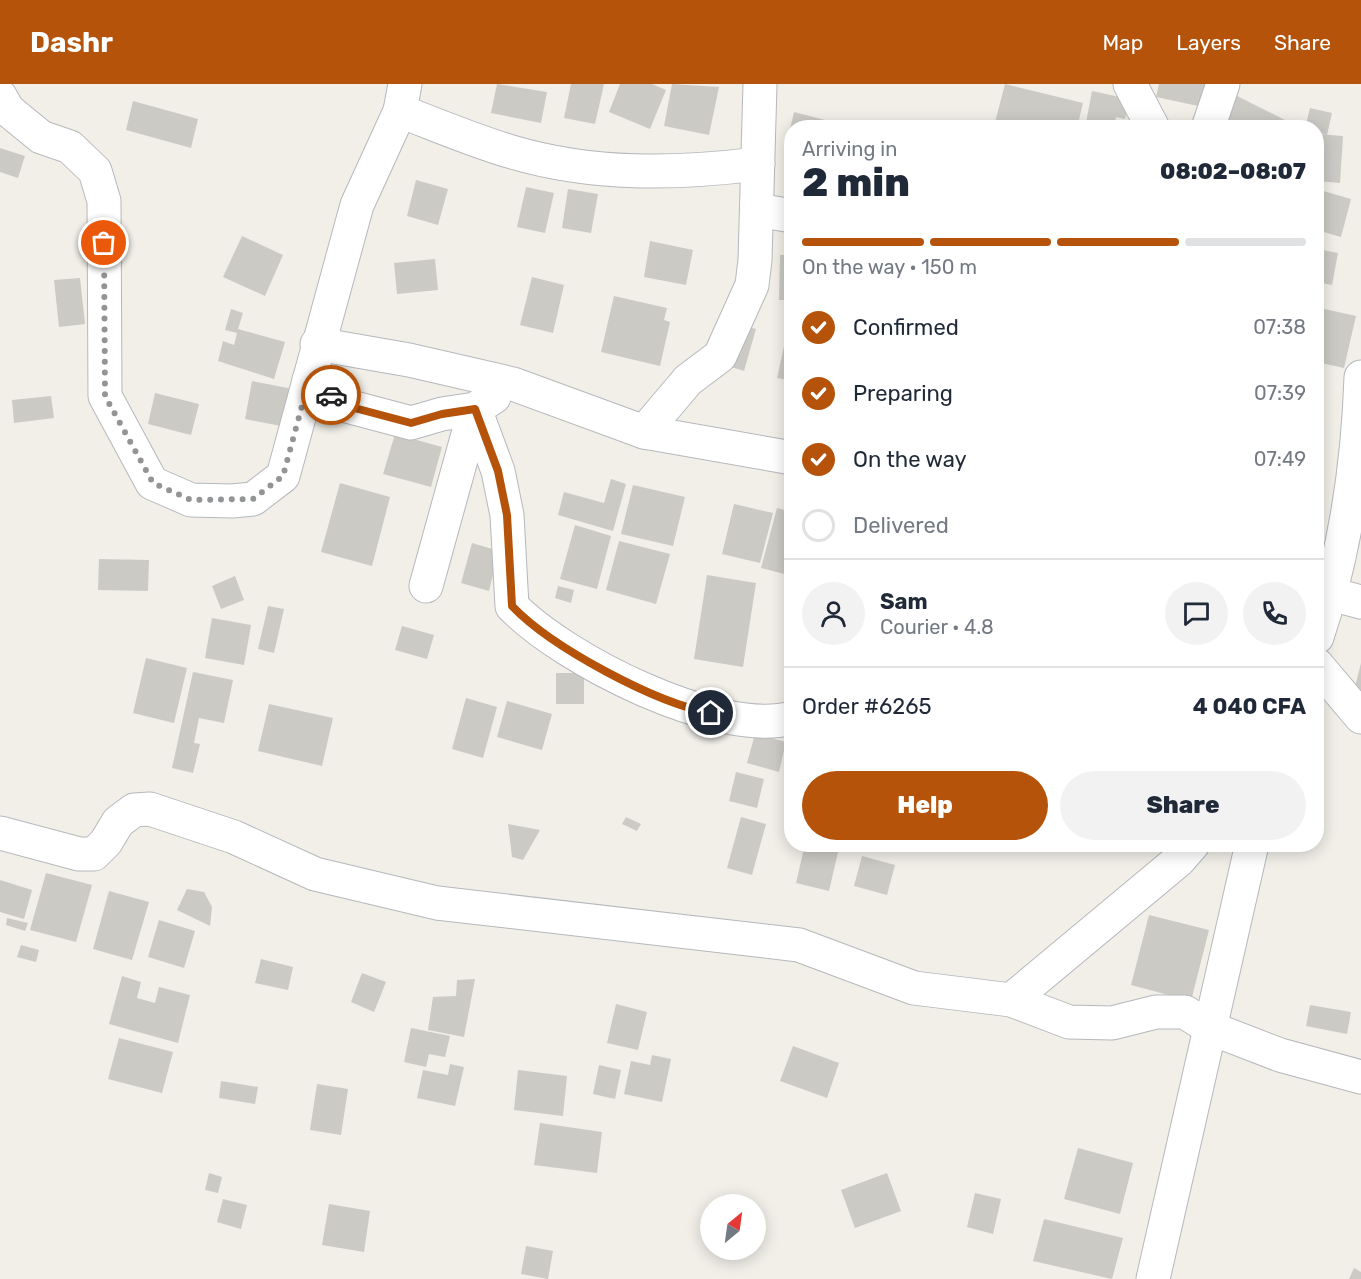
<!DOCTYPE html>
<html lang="en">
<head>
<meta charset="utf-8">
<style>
  :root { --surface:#fff; --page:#f2f2f3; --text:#1f2937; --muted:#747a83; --line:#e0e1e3; --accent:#b45309 }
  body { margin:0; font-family:Rubik,sans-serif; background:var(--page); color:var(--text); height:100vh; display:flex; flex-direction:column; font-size:22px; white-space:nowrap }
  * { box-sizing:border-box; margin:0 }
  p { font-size:20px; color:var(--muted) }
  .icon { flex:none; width:33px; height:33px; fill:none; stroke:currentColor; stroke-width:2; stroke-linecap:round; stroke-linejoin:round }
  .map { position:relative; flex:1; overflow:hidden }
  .details { position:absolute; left:784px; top:36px; width:540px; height:732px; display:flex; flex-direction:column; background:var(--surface); border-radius:24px; box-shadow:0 3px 15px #0003 }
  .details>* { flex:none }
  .needle { width:39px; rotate:29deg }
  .tools { position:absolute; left:700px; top:1110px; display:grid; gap:12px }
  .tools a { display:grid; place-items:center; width:66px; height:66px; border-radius:50%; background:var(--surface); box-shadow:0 3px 15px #0003; font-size:30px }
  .pin { position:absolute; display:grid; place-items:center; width:51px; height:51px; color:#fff; margin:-26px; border:3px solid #fff; border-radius:50%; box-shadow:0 2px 6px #0007 }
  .courier { position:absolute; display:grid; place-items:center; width:60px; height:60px; margin:-30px; border:4px solid #b45309; border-radius:50%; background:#fff; color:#222; box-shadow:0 2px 8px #0007 }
  .overview em { font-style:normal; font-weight:800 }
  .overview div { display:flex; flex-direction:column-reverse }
  .overview { display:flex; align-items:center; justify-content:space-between; height:102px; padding:0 18px }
  h1 { font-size:39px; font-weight:800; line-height:45px }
  .bar { display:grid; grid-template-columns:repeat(4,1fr); gap:9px 6px; align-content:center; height:72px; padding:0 18px }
  .bar i { height:8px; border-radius:4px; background:var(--line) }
  .bar .active { background:var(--accent) }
  .bar p { grid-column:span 4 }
  .line { display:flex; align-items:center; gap:15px; padding:0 18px; border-top:2px solid var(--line) }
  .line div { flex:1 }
  .round { display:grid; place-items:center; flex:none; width:63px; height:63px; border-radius:32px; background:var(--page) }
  ol { padding:0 18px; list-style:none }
  li { display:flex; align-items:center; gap:18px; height:66px }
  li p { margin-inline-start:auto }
  li .icon { padding:6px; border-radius:50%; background:var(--accent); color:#fff; stroke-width:4 }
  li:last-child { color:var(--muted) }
  li i { width:33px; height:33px; border:3px solid var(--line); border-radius:50% }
  .button { display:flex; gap:12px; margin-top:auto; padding:12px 18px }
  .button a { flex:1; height:69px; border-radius:36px; background:var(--accent); color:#fff; font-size:24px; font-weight:800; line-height:69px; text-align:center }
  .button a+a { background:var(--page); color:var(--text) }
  header { display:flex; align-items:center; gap:36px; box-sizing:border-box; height:84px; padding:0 30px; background:var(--accent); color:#fff }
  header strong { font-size:28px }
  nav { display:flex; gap:33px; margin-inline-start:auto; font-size:21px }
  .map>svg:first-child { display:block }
  .building { fill:#cccac5 }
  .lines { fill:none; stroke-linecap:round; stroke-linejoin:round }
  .minor-casing { stroke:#b5b8bc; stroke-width:35 }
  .minor { stroke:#fff; stroke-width:33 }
  .done { stroke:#929495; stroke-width:6; stroke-dasharray:0 10.8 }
  .route { stroke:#b45309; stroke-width:8 }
</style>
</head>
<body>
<header>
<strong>Dashr</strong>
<nav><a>Map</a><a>Layers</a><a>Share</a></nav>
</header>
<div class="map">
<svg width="1361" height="1195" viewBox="0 0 1361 1195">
  <rect width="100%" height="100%" fill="#f1efe8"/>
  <!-- building -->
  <g class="building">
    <polygon points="497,0 547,8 541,39 491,29"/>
    <polygon points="571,0 604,0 595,40 564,34"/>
    <polygon points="620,0 652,0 666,6 650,45 609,28"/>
    <polygon points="672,0 719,3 709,51 664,42"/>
    <polygon points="1005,0 1083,19 1077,44 994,42"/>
    <polygon points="1159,0 1208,0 1203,23 1156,13"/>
    <polygon points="1092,7 1129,15 1125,35 1116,33 1114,44 1085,44"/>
    <polygon points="1233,10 1301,44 1216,44"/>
    <polygon points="133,17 198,35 191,64 126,46"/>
    <polygon points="1310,24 1332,29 1327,51 1317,48 1317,44 1305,44"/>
    <polygon points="794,28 852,43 852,44 792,44 792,73 784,71"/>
    <polygon points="1317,50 1343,52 1340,99 1317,97"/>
    <polygon points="0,64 25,72 18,94 0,88"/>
    <polygon points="416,96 448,105 438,141 407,132"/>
    <polygon points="526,103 554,109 545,149 517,143"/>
    <polygon points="568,105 598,110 591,149 562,144"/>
    <polygon points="1320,106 1351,115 1341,153 1317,146"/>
    <polygon points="242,152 283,171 265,212 223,193"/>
    <polygon points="650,157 693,166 686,201 644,193"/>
    <polygon points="1317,165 1338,169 1332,201 1317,198"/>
    <polygon points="780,171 792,171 792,216 779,216"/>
    <polygon points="435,175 438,206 397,210 394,179"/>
    <polygon points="532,193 564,201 553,249 520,241"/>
    <polygon points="80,194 85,240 59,243 54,196"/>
    <polygon points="614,212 667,224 664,236 670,238 660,282 601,268"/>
    <polygon points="1320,224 1356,232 1344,284 1317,278 1317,237"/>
    <polygon points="231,225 243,229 238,245 285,258 274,295 218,277 223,257 234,261 237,249 225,246"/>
    <polygon points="740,241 756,245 744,287 728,282"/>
    <polygon points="787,249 792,251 792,297 777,294"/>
    <polygon points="252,297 293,305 286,343 245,335"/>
    <polygon points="155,309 199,320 191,351 148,340"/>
    <polygon points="51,312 54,334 14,339 12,316"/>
    <polygon points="395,350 442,363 431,403 383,390"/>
    <polygon points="611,395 626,400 613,447 558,431 564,408 604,419"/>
    <polygon points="340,399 390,413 372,482 321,468"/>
    <polygon points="633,401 685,413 673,462 621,450"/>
    <polygon points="734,420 773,429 760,479 722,470"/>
    <polygon points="777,424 792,428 792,492 761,484"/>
    <polygon points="575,441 611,452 597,505 560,495"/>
    <polygon points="619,457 670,470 656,520 606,506"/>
    <polygon points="472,459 499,467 489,507 461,499"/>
    <polygon points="99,475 149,476 148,507 98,506"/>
    <polygon points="707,491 756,499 743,583 694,575"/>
    <polygon points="235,492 244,516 221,525 212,502"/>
    <polygon points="558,502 574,506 571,519 555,514"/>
    <polygon points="268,522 284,525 274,569 258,565"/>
    <polygon points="212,534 251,541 244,581 205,574"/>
    <polygon points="402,542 434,551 427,575 395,566"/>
    <polygon points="146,574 187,584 174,639 133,629"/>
    <polygon points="1361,579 1361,609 1354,607"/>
    <polygon points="193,588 233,596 224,639 199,634 194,659 200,660 193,689 172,684"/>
    <rect x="556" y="589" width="28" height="31"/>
    <polygon points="466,614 497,623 483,674 452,665"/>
    <polygon points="507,617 552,630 542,666 497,653"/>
    <polygon points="269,620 333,634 322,682 258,667"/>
    <polygon points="755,650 786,658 779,688 747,679"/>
    <polygon points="736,688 764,695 757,724 729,717"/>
    <polygon points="626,733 641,740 637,747 622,740"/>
    <polygon points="741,733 766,740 752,791 727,784"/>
    <polygon points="508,740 540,746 523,776 512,773"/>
    <polygon points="805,760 839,764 829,807 796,799"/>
    <polygon points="862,772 895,781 887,811 854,802"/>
    <polygon points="46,789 92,801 76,858 30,846"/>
    <polygon points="0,796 32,806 24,835 0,828"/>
    <polygon points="187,805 204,808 212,823 210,842 177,826"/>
    <polygon points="109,807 149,818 132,876 93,865"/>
    <polygon points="1149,831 1209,846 1191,917 1131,901"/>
    <polygon points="7,834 28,839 25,847 6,841"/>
    <polygon points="159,836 195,847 184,884 148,873"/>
    <polygon points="21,861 39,866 36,878 17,873"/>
    <polygon points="261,875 293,883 288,906 255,899"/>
    <polygon points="362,889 386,898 374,928 351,918"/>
    <polygon points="122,892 141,898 137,914 155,919 159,903 190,911 178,959 109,940"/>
    <polygon points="475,895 464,953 428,946 433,913 456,912 457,896"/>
    <polygon points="616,920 647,928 638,966 607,959"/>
    <polygon points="1310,921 1351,928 1347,950 1306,942"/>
    <polygon points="411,944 450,952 445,973 429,970 426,983 404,978"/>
    <polygon points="119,954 173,968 162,1009 108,995"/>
    <polygon points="793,962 839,979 827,1014 780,997"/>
    <polygon points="652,971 671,975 662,1018 624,1010 631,977 650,981"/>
    <polygon points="450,980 464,983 455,1022 417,1014 423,986 448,991"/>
    <polygon points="599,981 621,986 615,1015 593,1010"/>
    <polygon points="518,986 567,992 563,1032 514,1026"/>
    <polygon points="221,997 258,1003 255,1020 219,1014"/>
    <polygon points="317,1000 348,1005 341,1051 310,1046"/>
    <polygon points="540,1039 602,1048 597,1089 534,1081"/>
    <polygon points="1078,1064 1133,1079 1120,1130 1064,1115"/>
    <polygon points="209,1089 222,1093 218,1109 205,1106"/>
    <polygon points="887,1089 901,1127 855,1144 841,1106"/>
    <polygon points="975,1109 1001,1115 993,1150 967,1143"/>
    <polygon points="223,1115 247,1121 241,1145 217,1138"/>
    <polygon points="329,1120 370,1127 364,1168 322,1161"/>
    <polygon points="1044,1135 1123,1154 1112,1195 1033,1177"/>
    <polygon points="526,1162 553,1167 548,1195 521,1190"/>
    <polygon points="1354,1184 1361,1188 1361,1195 1349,1195"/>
  </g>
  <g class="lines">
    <!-- minor casing -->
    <g class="minor-casing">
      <g id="minor">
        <polyline points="1130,0 1153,44"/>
        <polyline points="0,12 8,26 41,53 70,63 95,87 104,117 105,312 152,399 191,416 232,417 253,415 283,392 357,121 400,27 405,0"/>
        <path d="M400 27C437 41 474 57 512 68 593 92 675 90 758 80"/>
        <polyline points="1208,44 1223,0"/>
        <polyline points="757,126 792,132"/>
        <polyline points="317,260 409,276 513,300 644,348 792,374"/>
        <polyline points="309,296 347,322 411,339 442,330 475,325 494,313"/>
        <path d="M475 325 498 387 507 431 512 522C563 575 718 654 792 634"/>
        <polyline points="644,348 688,296 720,272 752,201 755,176 760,0"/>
        <polyline points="426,502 475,325"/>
        <polyline points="1331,510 1361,518"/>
        <path d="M1317 553C1345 469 1358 381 1361 293"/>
        <polyline points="1317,581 1361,633"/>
        <polyline points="0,749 79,770 94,770 106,758 118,738 134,726 150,725 234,753 315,790 437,819 799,861 914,904 1011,916 1069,938 1112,939 1156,928 1185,928 1210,944 1280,971 1361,993"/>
        <polyline points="1011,916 1179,776 1193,760"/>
        <polyline points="1153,1195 1252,760"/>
      </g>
    </g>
    <!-- minor -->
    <use href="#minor" class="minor"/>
  </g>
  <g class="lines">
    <!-- done -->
    <polyline class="done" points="104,159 105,312 153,399 191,416 253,415 283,392 309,296 331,311"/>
    <!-- route -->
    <path class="route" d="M331 311 347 322 411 339 442 330 475 325 498 387 507 431 512 522C551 563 655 619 711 629"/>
  </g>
</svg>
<div class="tools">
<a><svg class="needle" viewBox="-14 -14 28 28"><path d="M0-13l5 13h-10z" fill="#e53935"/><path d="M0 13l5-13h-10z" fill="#747a83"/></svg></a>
</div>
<div class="pin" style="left:104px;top:159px;background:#ea580c"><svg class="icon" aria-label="bag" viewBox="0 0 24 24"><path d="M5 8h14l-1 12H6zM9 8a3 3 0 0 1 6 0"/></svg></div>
<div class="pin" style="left:711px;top:629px;background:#1f2937"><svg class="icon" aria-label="home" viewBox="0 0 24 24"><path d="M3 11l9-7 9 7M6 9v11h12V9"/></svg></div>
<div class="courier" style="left:331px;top:311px"><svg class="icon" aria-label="car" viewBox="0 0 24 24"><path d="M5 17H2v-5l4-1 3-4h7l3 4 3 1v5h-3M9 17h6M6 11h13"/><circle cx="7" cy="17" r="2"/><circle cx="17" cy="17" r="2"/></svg></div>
<section class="details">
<div class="overview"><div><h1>2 min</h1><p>Arriving in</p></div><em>08:02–08:07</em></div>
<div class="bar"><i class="active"></i><i class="active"></i><i class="active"></i><i></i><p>On the way · 150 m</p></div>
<ol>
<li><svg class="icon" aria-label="check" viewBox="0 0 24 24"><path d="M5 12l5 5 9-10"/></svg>Confirmed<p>07:38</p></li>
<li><svg class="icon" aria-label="check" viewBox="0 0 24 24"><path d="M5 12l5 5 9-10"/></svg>Preparing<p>07:39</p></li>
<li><svg class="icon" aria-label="check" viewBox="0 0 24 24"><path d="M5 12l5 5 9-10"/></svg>On the way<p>07:49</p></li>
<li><i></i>Delivered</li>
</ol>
<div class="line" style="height:108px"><a class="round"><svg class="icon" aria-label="person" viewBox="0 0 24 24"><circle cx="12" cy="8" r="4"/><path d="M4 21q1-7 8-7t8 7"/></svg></a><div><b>Sam</b><p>Courier · 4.8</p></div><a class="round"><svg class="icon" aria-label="chat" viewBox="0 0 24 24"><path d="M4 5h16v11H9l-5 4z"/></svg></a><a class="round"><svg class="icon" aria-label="phone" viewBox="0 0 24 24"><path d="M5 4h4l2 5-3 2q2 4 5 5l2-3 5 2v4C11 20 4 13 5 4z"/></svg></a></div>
<div class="line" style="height:78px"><div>Order #6265</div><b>4 040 CFA</b></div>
<div class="button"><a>Help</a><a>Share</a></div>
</section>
</div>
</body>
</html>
